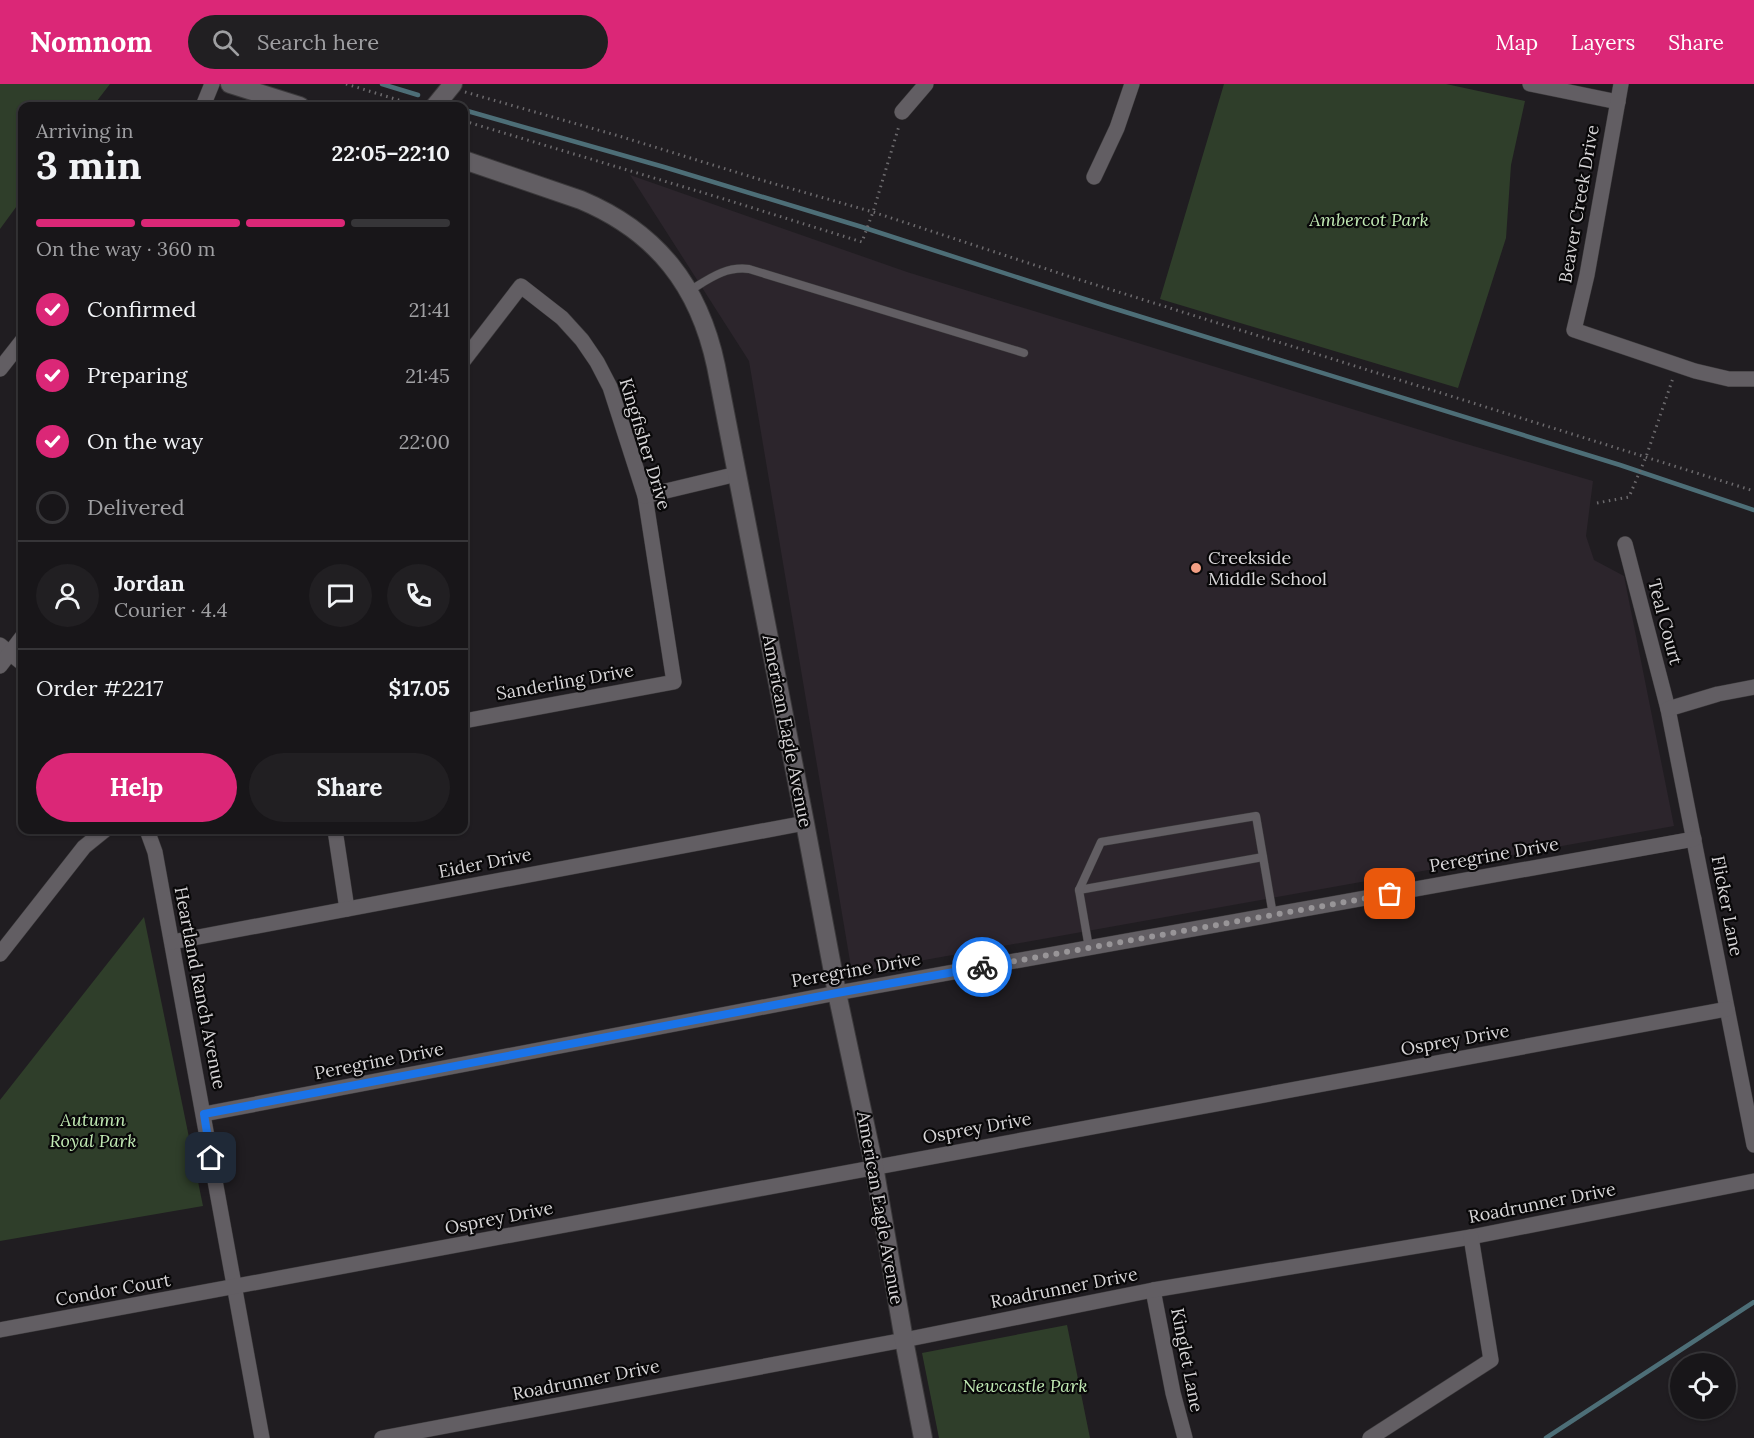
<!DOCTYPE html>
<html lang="en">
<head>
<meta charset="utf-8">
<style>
  :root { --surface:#181619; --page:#211f22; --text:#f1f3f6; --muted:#9f9fa2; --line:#363538; --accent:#db2777 }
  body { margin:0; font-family:Lora,serif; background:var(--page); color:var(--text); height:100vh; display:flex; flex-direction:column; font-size:22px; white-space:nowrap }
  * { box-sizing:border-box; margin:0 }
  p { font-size:20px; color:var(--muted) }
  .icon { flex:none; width:33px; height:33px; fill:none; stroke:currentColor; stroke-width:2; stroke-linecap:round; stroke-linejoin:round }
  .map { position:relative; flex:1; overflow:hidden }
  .side { position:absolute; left:18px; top:18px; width:450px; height:732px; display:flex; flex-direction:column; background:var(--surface); border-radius:12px; box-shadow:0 2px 4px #0004,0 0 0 2px var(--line) }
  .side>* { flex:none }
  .tools { position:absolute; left:1670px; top:1269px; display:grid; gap:12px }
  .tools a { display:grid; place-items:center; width:66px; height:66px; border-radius:50%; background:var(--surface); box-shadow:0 2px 4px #0004,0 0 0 2px var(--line); font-size:30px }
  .pin { position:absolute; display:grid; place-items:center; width:51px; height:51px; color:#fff; margin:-26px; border-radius:12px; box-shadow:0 3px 9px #0006 }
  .courier { position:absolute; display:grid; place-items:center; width:60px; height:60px; margin:-30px; border:4px solid #1a73e8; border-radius:50%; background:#fff; color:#222; box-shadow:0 2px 8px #0007 }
  .head em { font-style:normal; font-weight:700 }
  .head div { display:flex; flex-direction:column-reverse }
  .head { display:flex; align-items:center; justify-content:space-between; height:102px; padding:0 18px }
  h1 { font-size:39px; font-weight:700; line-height:45px }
  .bar { display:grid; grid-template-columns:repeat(4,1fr); gap:9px 6px; align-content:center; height:72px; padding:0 18px }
  .bar i { height:8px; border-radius:4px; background:var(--line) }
  .bar .on { background:var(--accent) }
  .bar p { grid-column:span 4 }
  .line { display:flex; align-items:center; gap:15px; padding:0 18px; border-top:2px solid var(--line) }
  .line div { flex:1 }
  .round { display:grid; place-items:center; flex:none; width:63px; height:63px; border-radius:32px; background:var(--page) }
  ol { padding:0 18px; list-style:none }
  li { display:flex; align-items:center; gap:18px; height:66px }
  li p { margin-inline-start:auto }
  li .icon { padding:6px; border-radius:50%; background:var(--accent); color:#fff; stroke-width:4 }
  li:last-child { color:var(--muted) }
  li i { width:33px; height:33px; border:3px solid var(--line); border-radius:50% }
  .action { display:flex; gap:12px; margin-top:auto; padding:12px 18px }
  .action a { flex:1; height:69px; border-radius:36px; background:var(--accent); color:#fff; font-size:24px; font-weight:700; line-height:69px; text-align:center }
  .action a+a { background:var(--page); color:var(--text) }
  header { display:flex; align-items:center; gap:36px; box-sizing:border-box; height:84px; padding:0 30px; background:var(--accent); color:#fff }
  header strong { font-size:28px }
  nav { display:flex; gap:33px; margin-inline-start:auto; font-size:21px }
  .search { width:420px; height:54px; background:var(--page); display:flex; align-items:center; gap:15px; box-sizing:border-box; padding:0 21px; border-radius:33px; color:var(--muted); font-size:22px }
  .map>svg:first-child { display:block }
  .built { fill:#2c252c }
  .green { fill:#2f3e2a }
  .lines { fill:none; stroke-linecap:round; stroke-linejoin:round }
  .stream { stroke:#4d6e77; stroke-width:4.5 }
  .service-casing { stroke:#3b393b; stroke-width:9 }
  .minor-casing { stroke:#3b393b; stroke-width:16 }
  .tertiary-casing { stroke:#3b393b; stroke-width:20 }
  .path { stroke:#6c6a6d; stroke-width:3; stroke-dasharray:1.5 4.5; stroke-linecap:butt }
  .service { stroke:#625e63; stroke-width:8 }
  .minor { stroke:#625e63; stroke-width:15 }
  .tertiary { stroke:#625e63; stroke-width:18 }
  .done { stroke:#989598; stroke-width:6; stroke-dasharray:0 10.8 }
  .route { stroke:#1a73e8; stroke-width:8 }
  .poi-dot { fill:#f39f84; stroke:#090809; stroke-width:2 }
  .labels { text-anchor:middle; stroke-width:4.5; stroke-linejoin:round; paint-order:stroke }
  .street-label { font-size:18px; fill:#d8d6d8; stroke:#090809 }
  .park-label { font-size:18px; font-style:italic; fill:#c1eab4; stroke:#090809 }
  .poi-label { font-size:18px; fill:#d8d6d8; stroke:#090809; text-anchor:start }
</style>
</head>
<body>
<header>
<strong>Nomnom</strong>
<div class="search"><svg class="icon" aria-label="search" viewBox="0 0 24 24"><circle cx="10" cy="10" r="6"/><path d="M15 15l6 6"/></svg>Search here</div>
<nav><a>Map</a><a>Layers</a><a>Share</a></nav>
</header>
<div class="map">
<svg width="1754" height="1354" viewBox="0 0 1754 1354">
  <rect width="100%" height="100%" fill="#201d21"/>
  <!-- built -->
  <polygon class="built" points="630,91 907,188 1453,356 1593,397 1586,452 1594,476 1624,492 1674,742 852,889 749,277"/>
  <!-- green -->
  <g class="green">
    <polygon points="0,0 110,0 93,22 22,22 22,115 0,145"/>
    <polygon points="1224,0 1446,0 1525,17 1511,81 1506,154 1458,304 1160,215"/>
    <polygon points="144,833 203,1122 0,1157 0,1016"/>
    <polygon points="1067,1241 1090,1354 939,1354 922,1269"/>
  </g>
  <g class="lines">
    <!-- stream -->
    <g class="stream">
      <polyline points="382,0 418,11"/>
      <polyline points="464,26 664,83 862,143 1106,222 1620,381 1754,426"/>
      <polyline points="1546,1354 1754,1218"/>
    </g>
    <!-- service casing -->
    <g class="service-casing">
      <g id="service">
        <path d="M689 207C709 195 725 182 749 185L1024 269"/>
        <polyline points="1079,806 1263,773"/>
        <polyline points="1089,864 1079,806 1101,758 1256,732 1273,831"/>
      </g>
    </g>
    <!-- minor casing -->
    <g class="minor-casing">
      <g id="minor">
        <polyline points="1530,0 1618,18"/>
        <polyline points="1621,0 1587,191 1574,246 1695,287 1729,295 1754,295"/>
        <polyline points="203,22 212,0"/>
        <polyline points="902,28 926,0"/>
        <polyline points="1094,93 1117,44 1132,0"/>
        <polyline points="464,276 521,202 562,234 582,256 597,278 610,303 645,412 674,598 464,637"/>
        <polyline points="0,285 22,257"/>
        <polyline points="645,412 737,390"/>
        <polyline points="1625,460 1668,625 1754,1061"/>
        <polyline points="0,561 22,579"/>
        <polyline points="0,582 22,553"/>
        <polyline points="1668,625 1718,610 1754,603"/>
        <polyline points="147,746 155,768 262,1354"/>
        <polyline points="335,746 347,825"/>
        <polyline points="172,858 805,739"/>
        <polyline points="0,870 84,763 105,746"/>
        <polyline points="204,1030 837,909 1694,755"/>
        <polyline points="1153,1206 1173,1309 1185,1354"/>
        <polyline points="0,1246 1727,925"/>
        <polyline points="382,1354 904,1256 1153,1206 1471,1153 1754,1097"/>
        <polyline points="1370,1354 1491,1276 1471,1153"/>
      </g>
    </g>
    <!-- tertiary casing -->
    <g class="tertiary-casing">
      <g id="tertiary">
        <polyline points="230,0 300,22"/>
        <polyline points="435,22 453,0"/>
        <path d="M464 76 581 116C657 148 699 202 716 282L805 739 837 909 874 1082 904 1256 923 1354"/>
      </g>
    </g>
    <!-- path -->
    <g class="path">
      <polyline points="346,0 405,18"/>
      <polyline points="465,8 619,52 768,98 873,128 1074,194 1754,407"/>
      <polyline points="464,37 724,115 862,158 873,128 899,42"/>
      <polyline points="1597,419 1629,413 1646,373 1673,294"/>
    </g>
    <!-- service -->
    <use href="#service" class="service"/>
    <!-- minor -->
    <use href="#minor" class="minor"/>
    <!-- tertiary -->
    <use href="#tertiary" class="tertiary"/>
  </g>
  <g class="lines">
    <!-- done -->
    <polyline class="done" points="982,883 1390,810"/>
    <!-- route -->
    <polyline class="route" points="211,1074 204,1030 837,909 982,883"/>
  </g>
  <!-- markers -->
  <circle class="poi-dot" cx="1196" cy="484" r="6"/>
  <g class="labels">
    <!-- street labels -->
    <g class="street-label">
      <text transform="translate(1579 120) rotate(-80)" y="6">Beaver Creek Drive</text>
      <text transform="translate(645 360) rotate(73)" y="6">Kingfisher Drive</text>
      <text transform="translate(1665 538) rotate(75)" y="6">Teal Court</text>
      <text transform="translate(565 598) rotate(-10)" y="6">Sanderling Drive</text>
      <text transform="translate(787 647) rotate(79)" y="6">American Eagle Avenue</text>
      <text transform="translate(1494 771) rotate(-10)" y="6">Peregrine Drive</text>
      <text transform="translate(485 779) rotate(-11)" y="6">Eider Drive</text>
      <text transform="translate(1727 822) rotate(79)" y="6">Flicker Lane</text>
      <text transform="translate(856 886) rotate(-10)" y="6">Peregrine Drive</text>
      <text transform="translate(200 904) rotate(79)" y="6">Heartland Ranch Avenue</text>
      <text transform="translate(1455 956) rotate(-10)" y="6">Osprey Drive</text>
      <text transform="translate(379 977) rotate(-11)" y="6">Peregrine Drive</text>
      <text transform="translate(977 1044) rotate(-10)" y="6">Osprey Drive</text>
      <text transform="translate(1542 1119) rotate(-11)" y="6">Roadrunner Drive</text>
      <text transform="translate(880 1124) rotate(80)" y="6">American Eagle Avenue</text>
      <text transform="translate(499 1134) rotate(-11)" y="6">Osprey Drive</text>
      <text transform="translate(1064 1204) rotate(-11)" y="6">Roadrunner Drive</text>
      <text transform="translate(113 1206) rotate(-10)" y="6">Condor Court</text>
      <text transform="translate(1187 1276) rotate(79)" y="6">Kinglet Lane</text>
      <text transform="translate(586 1296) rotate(-11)" y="6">Roadrunner Drive</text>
    </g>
    <!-- park labels -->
    <g class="park-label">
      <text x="1369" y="142">Ambercot Park</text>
      <text x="93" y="1042">Autumn<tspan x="93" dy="21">Royal Park</tspan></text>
      <text x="1025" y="1308">Newcastle Park</text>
    </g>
    <!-- poi labels -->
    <g class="poi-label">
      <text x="1208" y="480">Creekside<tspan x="1208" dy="21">Middle School</tspan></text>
    </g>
  </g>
</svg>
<div class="tools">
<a><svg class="icon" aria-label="locate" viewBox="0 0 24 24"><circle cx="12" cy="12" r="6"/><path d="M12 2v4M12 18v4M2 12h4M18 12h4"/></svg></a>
</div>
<div class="pin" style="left:1390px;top:810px;background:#ea580c"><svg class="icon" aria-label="bag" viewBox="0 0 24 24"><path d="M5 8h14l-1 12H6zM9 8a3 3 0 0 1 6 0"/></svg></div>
<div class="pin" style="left:211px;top:1074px;background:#1f2937"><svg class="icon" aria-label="home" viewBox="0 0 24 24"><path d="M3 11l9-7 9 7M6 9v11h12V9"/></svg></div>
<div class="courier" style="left:982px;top:883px"><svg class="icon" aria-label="bike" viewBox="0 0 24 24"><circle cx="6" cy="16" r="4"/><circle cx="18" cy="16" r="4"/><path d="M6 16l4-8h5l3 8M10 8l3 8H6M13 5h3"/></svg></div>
<section class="side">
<div class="head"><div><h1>3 min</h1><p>Arriving in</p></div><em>22:05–22:10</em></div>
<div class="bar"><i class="on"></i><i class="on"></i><i class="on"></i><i></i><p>On the way · 360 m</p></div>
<ol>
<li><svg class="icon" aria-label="check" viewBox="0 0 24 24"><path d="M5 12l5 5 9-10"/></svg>Confirmed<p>21:41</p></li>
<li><svg class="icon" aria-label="check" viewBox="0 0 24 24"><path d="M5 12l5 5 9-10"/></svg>Preparing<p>21:45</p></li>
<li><svg class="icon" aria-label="check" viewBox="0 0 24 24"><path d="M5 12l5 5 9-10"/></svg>On the way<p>22:00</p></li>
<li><i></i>Delivered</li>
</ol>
<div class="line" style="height:108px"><a class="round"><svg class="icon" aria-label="person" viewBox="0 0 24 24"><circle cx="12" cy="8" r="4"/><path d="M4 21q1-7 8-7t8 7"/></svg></a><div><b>Jordan</b><p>Courier · 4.4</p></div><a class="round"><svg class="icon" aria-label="chat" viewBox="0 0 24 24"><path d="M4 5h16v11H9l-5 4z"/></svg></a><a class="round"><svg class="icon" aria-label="phone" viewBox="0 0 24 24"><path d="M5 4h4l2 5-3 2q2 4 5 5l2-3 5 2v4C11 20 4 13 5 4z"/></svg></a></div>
<div class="line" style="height:78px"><div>Order #2217</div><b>$17.05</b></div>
<div class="action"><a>Help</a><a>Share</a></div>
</section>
</div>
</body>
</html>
